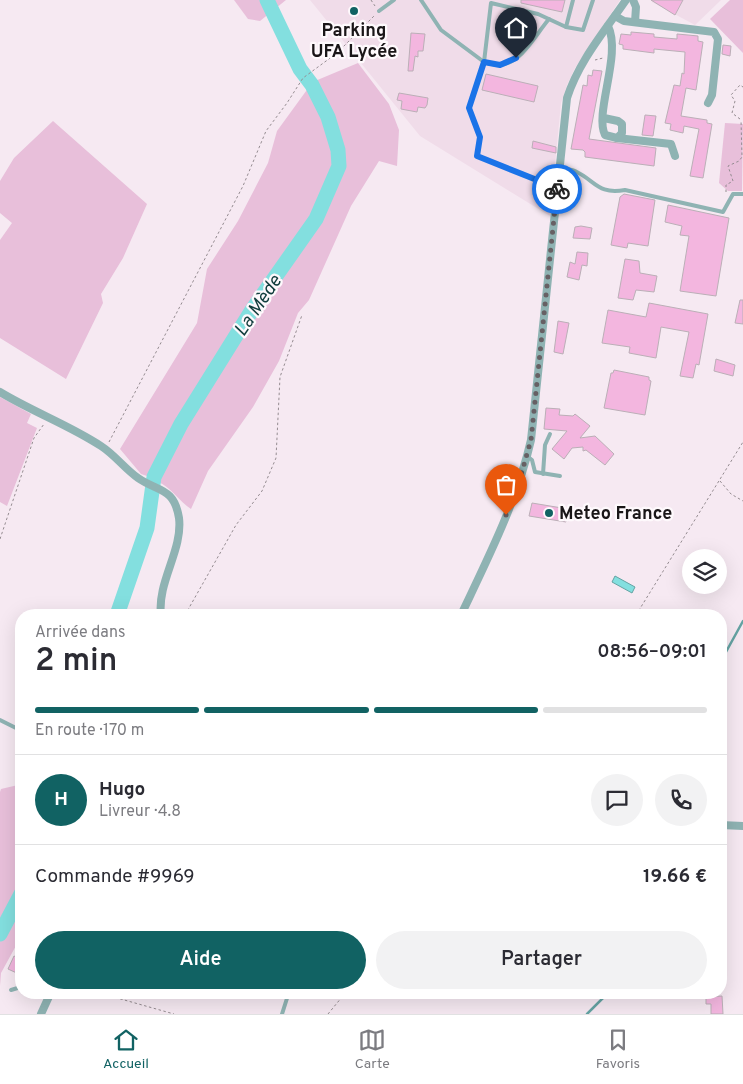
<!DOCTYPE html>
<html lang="fr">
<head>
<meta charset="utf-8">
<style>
  :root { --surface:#fff; --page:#f2f2f3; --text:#2b2b33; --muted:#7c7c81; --line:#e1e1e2; --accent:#116263 }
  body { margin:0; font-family:Overpass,sans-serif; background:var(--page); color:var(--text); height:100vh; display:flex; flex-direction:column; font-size:19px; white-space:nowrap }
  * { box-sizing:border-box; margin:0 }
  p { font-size:16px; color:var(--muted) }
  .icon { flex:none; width:28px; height:28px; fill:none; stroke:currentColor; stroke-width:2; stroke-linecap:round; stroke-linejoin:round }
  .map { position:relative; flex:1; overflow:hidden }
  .panel { position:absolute; left:15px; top:609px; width:712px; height:390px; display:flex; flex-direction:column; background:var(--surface); border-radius:20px; box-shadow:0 5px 20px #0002 }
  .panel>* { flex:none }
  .buttons { position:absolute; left:682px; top:549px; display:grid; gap:10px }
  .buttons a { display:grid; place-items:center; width:45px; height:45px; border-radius:50%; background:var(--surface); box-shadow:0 5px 20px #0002; font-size:25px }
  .pin { position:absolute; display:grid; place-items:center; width:42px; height:42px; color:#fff; margin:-51px -21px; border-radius:50% 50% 50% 0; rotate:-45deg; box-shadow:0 0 5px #0007 }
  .pin .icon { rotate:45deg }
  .courier { position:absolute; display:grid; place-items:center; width:50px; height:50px; margin:-25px; border:4px solid #1a73e8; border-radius:50%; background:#fff; color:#222; box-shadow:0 1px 6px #0007 }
  .overview em { font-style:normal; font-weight:600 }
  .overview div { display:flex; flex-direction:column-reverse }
  .overview { display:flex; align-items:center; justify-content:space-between; height:85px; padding:0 20px }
  h1 { font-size:32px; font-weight:600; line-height:38px }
  .bar { display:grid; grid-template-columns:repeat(4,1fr); gap:8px 5px; align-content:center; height:60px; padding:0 20px }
  .bar i { height:6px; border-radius:4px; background:var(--line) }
  .bar .active { background:var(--accent) }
  .bar p { grid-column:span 4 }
  .line { display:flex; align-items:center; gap:12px; padding:0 20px; border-top:1px solid var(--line) }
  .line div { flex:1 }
  .round { display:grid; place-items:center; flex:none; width:52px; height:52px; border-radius:26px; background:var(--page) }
  .cta { display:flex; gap:10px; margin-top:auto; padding:10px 20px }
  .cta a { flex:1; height:58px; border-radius:30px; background:var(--accent); color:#fff; font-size:20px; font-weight:600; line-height:58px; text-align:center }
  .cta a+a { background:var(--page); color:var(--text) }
  .tabs { display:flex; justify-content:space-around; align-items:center; height:70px; border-top:1px solid var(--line); background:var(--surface); font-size:14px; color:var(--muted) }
  .tabs a { display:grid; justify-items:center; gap:2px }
  .tabs .active { color:var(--accent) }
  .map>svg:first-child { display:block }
  .built { fill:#f0dce9 }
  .green { fill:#e8bfda }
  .water { fill:#83dfdf; stroke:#64a3a3 }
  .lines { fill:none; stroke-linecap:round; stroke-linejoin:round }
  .stream { stroke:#64a3a3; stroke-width:2.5 }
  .river { stroke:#83dfdf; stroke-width:15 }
  .building { fill:#f3b6df; stroke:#bbafb7 }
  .path { stroke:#958c91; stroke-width:1; stroke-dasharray:2.5 2.5; stroke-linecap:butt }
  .service { stroke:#8fb3b3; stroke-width:4 }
  .minor { stroke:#8fb3b3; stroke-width:8 }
  .done { stroke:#676064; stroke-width:5; stroke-dasharray:0 9 }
  .route { stroke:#1a73e8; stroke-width:6 }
  .poi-dot { fill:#116263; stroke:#fef9fc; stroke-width:2 }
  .labels { text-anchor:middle; stroke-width:4.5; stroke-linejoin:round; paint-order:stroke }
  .poi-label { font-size:18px; font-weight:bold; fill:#1a1618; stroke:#fef9fc }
  .water-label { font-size:19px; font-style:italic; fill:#123e3e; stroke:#fef9fc }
</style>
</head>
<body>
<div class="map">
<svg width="743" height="1014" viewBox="0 0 743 1014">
  <rect width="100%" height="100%" fill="#f6e9f2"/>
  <!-- built -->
  <g class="built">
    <polygon points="310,0 620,0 575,68 567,85 561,103 550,216 420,136"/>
    <polygon points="652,0 721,0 695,25 652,2"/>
  </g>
  <!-- green -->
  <g class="green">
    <polygon points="234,0 286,0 260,21 248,19"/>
    <polygon points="730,0 743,0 743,53 710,19"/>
    <path d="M358 63 389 104 399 130 397 166 379 161 351 206 309 300 298 313 279 361 253 407 208 471 191 509C180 502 170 486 158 482L159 475 187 421 257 309 320 219 343 166 341 146 331 113 315 81Z"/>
    <polygon points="309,87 326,120 334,150 336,165 313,217 247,310 177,424 150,477 141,474 120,449 197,323 207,269 238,221 268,163 277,131"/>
    <polygon points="53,121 147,204 123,258 101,294 103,303 66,379 0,338 0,240 12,223 0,213 0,181 14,158"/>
    <polygon points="725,123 743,124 742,191 728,191 719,183"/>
    <polygon points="0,397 31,414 27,423 37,428 7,506 0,502"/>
    <polygon points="21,778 21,942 18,942 1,973 0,986 0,792 1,789 18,785"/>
  </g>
  <!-- water -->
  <polygon class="water" points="615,576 635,587 632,593 612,582"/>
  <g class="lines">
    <!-- stream -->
    <g class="stream">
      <polyline points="721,661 743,621"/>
      <polyline points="587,1014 609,992"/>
    </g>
    <!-- river -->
    <g class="river">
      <polyline points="117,615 147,528 154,477 181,424 252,310 316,219 339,166 338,150 328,117 312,85 300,69 267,0"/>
      <polyline points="0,934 21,894"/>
    </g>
  </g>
  <!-- building -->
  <g class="building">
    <polygon points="521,0 565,0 562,12 521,3"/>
    <polygon points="651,0 683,0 675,15"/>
    <polygon points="631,32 654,34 654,37 677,39 677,34 688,35 698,36 698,41 703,42 696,90 686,88 681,116 707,120 707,123 712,124 703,178 690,176 699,129 684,126 683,133 670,130 671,124 665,123 674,85 680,86 682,73 684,74 685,52 654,49 654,53 623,49 623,45 619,44 621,34 631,35"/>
    <polygon points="411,33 425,34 423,51 418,51 418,57 415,56 413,71 408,71"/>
    <polygon points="723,45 731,46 730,56 722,54"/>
    <polygon points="593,70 602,71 589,139 656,148 654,166 585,157 585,152 583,150 571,149 583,85 587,86 588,75 592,76"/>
    <polygon points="486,74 538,86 534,102 482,90"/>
    <polygon points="399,93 428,98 427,105 425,108 418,107 417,112 401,109 402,101 397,100"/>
    <polygon points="645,115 656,116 653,136 642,135"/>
    <polygon points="533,141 556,147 556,153 532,148"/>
    <polygon points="624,194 655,200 648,246 628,243 627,248 611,245 620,197"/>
    <polygon points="668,205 729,218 716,296 680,291 689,236 680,235 682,226 665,222"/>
    <polygon points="581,226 592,228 590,239 573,238 575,227"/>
    <polygon points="577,252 588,253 587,266 582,265 579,280 567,277 570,262 575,264"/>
    <polygon points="625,259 639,261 640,273 657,276 654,292 636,290 633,300 618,298"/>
    <polygon points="740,300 743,300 743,324 735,323"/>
    <polygon points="649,303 708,314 699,365 696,364 693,378 680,376 689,332 661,327 656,358 629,353 630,347 602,343 608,310 646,317"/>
    <polygon points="558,321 569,323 563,354 554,352"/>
    <polygon points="716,359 735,365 733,376 714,371"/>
    <polygon points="614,370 649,377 649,380 651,381 645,415 604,408 611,373 613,373"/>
    <polygon points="546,408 560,409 559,415 573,416 575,414 590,426 580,438 595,436 614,454 605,465 586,450 583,451 583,447 572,448 564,459 552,449 567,431 544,429"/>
    <polygon points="532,503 568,509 566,522 529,516"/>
    <polygon points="14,956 21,959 21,975 8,969"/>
    <polygon points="722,996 723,1014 711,1014 711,1004 706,1004 706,997"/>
  </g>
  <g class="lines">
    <!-- path -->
    <g class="path">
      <polyline points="371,0 375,6"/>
      <polyline points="595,60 603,58"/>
      <polyline points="740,119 732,113 735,101 731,95 740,85 743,87"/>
      <polyline points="726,192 726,185 733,181 728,166 739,161 742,157 741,120"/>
      <polyline points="109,442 243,186 266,131 287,103 303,78 337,53 374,16"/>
      <polyline points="720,481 731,494 743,501"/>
      <polyline points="0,539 34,438 44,424"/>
      <polyline points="185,615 236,525 262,491 276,458 280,377 302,315"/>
      <polyline points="636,615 743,442"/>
      <polyline points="96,992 174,1014"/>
      <polyline points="328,1014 342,997 354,992"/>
    </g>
    <!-- service -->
    <g class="service">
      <polyline points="421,0 441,30 484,62 491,3 538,14 566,27"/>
      <polyline points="573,0 566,27 583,30 593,0"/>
      <polyline points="379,11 394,0"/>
      <path d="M549 19C536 34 522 63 500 65 495 65 488 63 484 62L469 108 480 137 477 156 547 184 558 185"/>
      <path d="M559 169C564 169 571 169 575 171 596 181 598 195 625 190L723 212 733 194H743"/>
      <polyline points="527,456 532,460 535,472 560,476"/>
      <polyline points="543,474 545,445 550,434"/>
      <polyline points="0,720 18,729 21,729"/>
      <polyline points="20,955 21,955"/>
      <polyline points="11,990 21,987"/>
      <polyline points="39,992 48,997"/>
      <polyline points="282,1014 289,992"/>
    </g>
    <!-- minor -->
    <g class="minor">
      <polyline points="633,0 636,7 635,22"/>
      <polyline points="615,16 624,21 714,32 718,39 712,95 708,103"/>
      <path d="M604 118 618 121 622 124V133L617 138 605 135C594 113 622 54 608 26"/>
      <polyline points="617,138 671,144 675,156"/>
      <path d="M0 392C33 412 69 425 101 446 115 455 125 469 138 478 158 492 174 487 179 518 183 550 157 582 161 615"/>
      <path d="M461 615C488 558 517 501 531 440L567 98C579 61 604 32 626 0"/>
      <polyline points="721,825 743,826"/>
      <polyline points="41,1014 51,992"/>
    </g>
  </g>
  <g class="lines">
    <!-- done -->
    <polyline class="done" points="506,515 519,482 531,440 557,189"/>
    <!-- route -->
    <polyline class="route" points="516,58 500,65 484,62 469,108 480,137 477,156 547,184 558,186 557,189"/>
  </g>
  <!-- markers -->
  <g class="poi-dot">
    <circle cx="354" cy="11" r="5"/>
    <circle cx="549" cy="513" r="5"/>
  </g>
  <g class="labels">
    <!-- poi labels -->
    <g class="poi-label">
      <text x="354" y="36">Parking<tspan x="354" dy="21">UFA Lycée</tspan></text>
      <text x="559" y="519" text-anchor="start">Meteo France</text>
    </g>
    <!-- water labels -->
    <g class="water-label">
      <text transform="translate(257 305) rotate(-56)" y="7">La Mède</text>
    </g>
  </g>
</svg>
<div class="buttons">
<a><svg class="icon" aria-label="layers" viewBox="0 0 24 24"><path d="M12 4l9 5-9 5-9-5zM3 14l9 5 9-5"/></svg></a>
</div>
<div class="pin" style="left:506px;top:515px;background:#ea580c"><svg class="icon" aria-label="bag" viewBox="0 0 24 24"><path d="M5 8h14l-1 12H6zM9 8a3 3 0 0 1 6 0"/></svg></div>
<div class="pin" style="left:516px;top:58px;background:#1f2937"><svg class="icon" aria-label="home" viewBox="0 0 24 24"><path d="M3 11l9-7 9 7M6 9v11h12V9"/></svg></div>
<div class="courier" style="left:557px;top:189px"><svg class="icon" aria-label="bike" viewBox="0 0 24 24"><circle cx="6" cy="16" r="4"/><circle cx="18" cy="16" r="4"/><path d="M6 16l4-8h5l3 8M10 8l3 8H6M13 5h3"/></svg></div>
<section class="panel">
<div class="overview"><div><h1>2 min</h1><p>Arrivée dans</p></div><em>08:56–09:01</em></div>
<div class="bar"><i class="active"></i><i class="active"></i><i class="active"></i><i></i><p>En route · 170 m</p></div>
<div class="line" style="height:90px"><b class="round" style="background:var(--accent);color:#fff">H</b><div><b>Hugo</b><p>Livreur · 4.8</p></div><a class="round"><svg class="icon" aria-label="chat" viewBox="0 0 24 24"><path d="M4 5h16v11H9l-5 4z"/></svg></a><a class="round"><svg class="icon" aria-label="phone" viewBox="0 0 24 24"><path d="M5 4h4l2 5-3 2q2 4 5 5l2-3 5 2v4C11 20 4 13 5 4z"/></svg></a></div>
<div class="line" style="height:65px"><div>Commande #9969</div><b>19.66 €</b></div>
<div class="cta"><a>Aide</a><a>Partager</a></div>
</section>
</div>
<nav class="tabs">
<a class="active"><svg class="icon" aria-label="home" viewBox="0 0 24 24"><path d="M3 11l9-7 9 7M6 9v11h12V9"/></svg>Accueil</a>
<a><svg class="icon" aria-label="map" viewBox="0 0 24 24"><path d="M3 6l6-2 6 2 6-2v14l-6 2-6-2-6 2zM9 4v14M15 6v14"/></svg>Carte</a>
<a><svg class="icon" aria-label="saved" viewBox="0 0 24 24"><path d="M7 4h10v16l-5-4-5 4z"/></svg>Favoris</a>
</nav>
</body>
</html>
